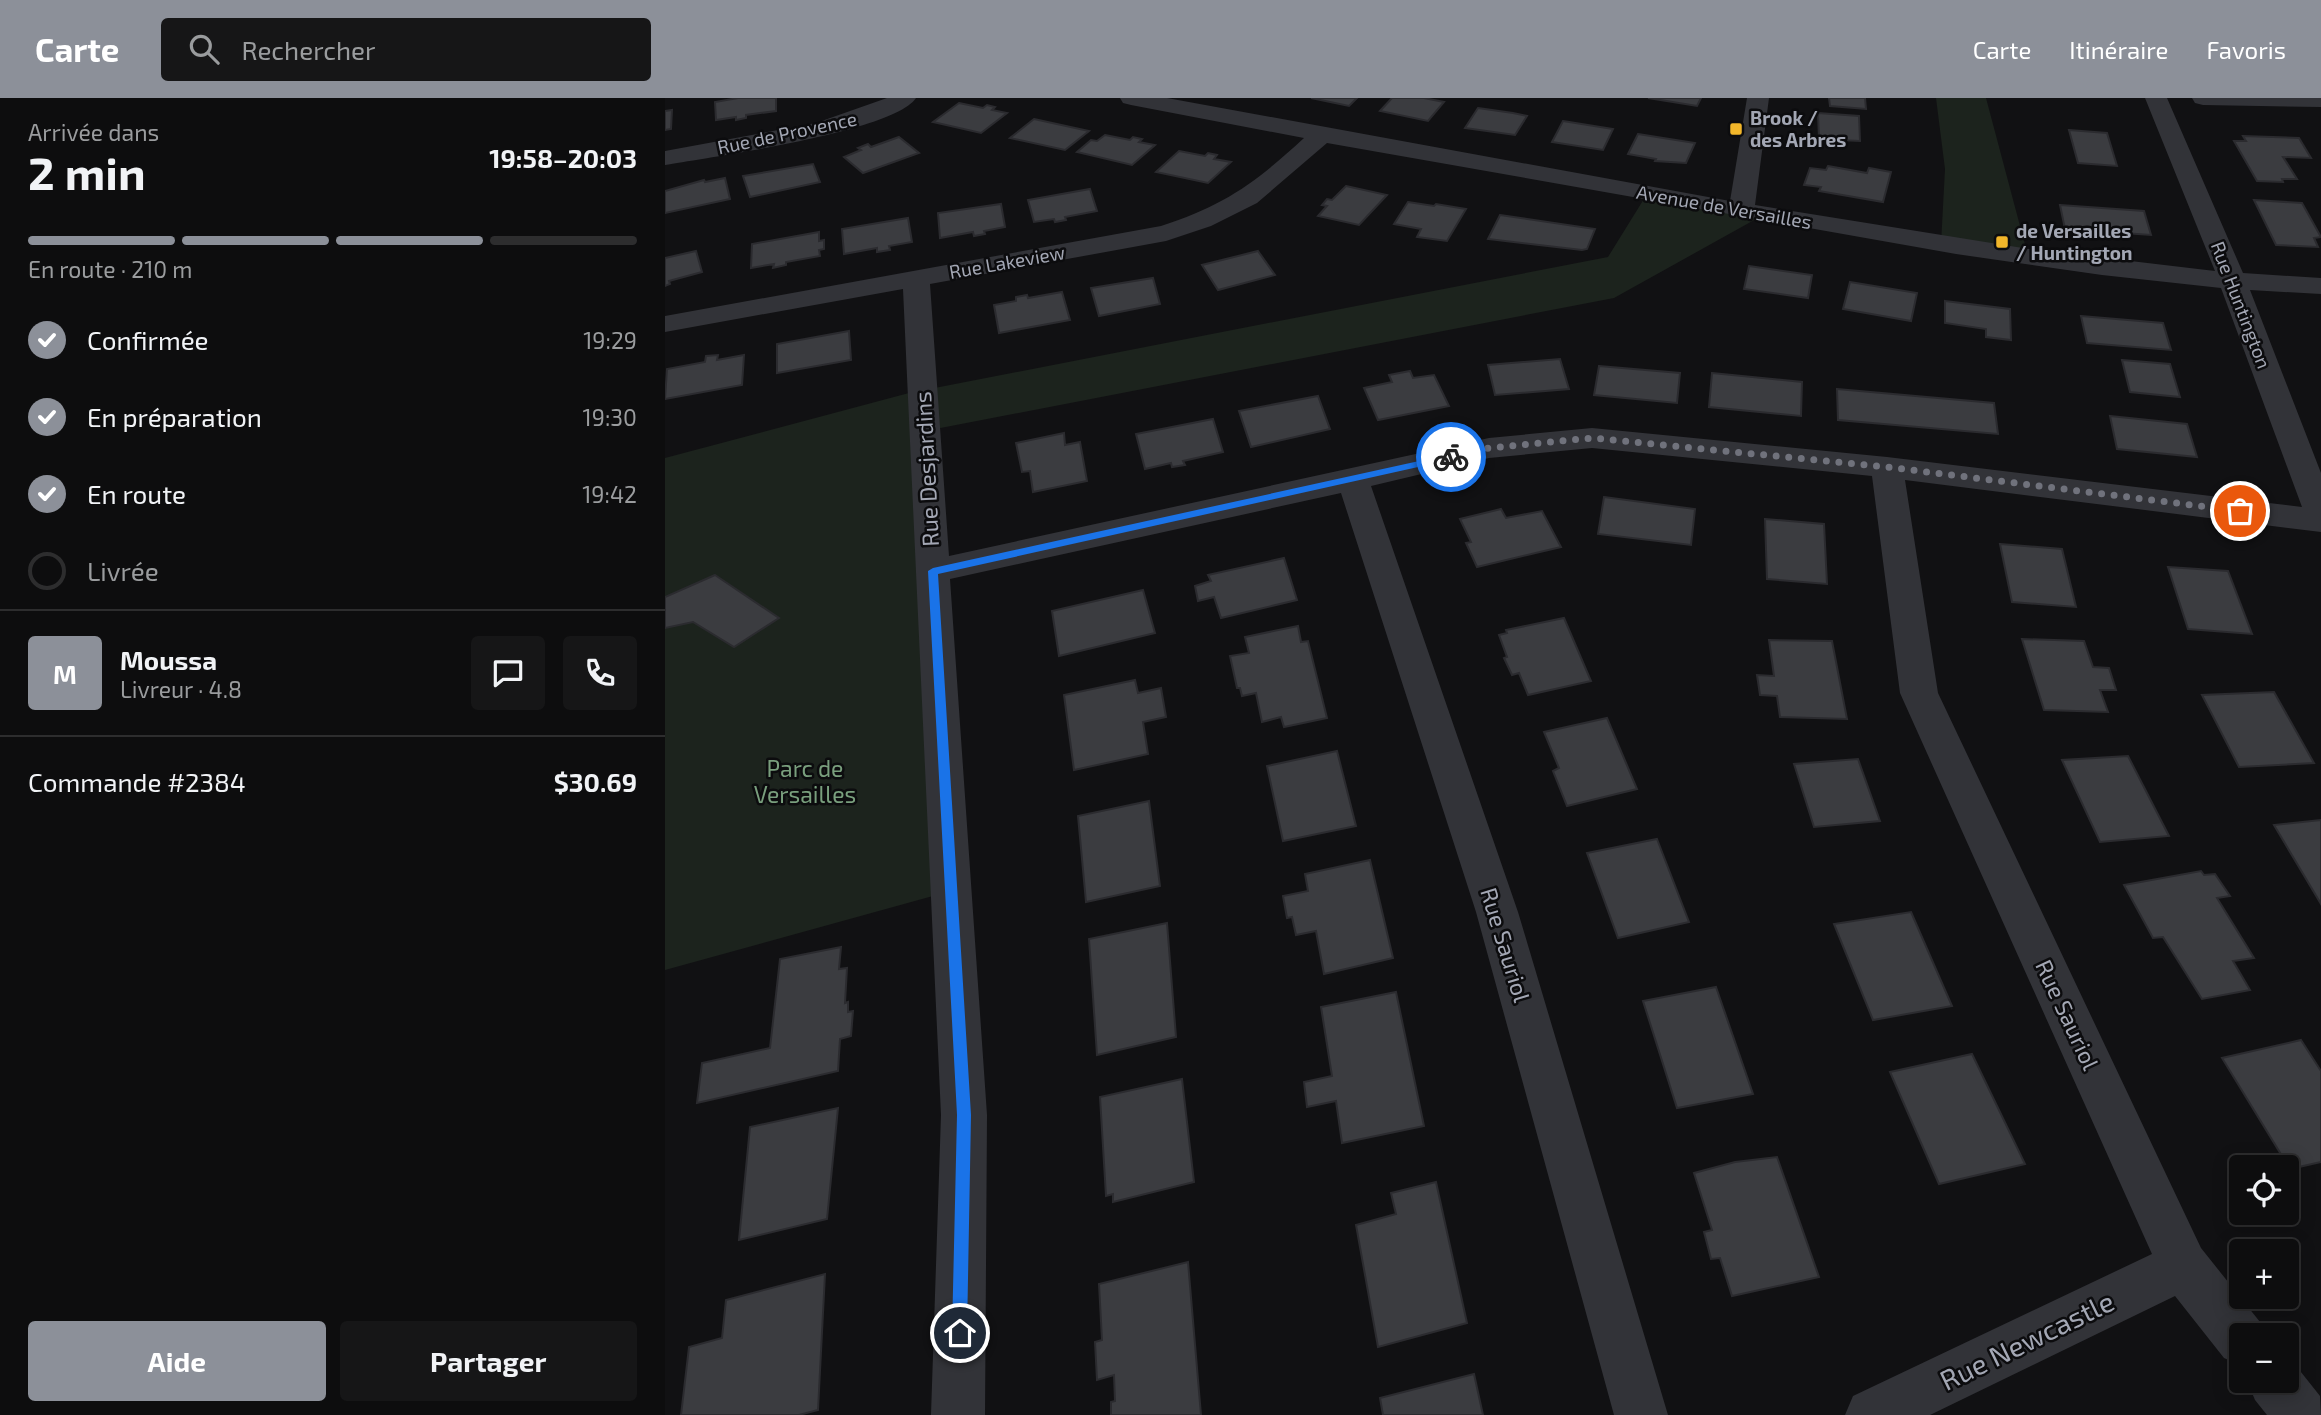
<!DOCTYPE html>
<html lang="fr">
<head>
<meta charset="utf-8">
<style>
  :root { --surface:#0d0d0e; --page:#161617; --text:#f1f3f6; --muted:#9a9c9e; --line:#2d2d2e; --accent:#8c9099 }
  body { margin:0; font-family:"Exo 2",sans-serif; background:var(--page); color:var(--text); height:100vh; display:flex; flex-direction:column; font-size:26px; white-space:nowrap }
  * { box-sizing:border-box; margin:0 }
  p { font-size:23px; color:var(--muted) }
  .icon { flex:none; width:38px; height:38px; fill:none; stroke:currentColor; stroke-width:2; stroke-linecap:round; stroke-linejoin:round }
  .map { position:relative; flex:1; overflow:hidden }
  .drawer { display:flex; flex-direction:column; background:var(--surface); width:665px }
  .drawer>* { flex:none }
  .buttons { position:absolute; left:1564px; top:1057px; display:grid; gap:14px }
  .buttons a { display:grid; place-items:center; width:70px; height:70px; border-radius:7px; background:var(--surface); box-shadow:0 4px 18px #0003,0 0 0 2px var(--line); font-size:35px }
  .pin { position:absolute; display:grid; place-items:center; width:60px; height:60px; color:#fff; margin:-30px; border:4px solid #fff; border-radius:50%; box-shadow:0 2px 7px #0007 }
  .courier { position:absolute; display:grid; place-items:center; width:70px; height:70px; margin:-35px; border:5px solid #1a73e8; border-radius:50%; background:#fff; color:#222; box-shadow:0 2px 9px #0007 }
  .head em { font-style:normal; font-weight:700 }
  .head div { display:flex; flex-direction:column-reverse }
  .head { display:flex; align-items:center; justify-content:space-between; height:119px; padding:0 28px }
  h1 { font-size:46px; font-weight:700; line-height:52px }
  .bar { display:grid; grid-template-columns:repeat(4,1fr); gap:10px 7px; align-content:center; height:84px; padding:0 28px }
  .bar i { height:9px; border-radius:5px; background:var(--line) }
  .bar .active { background:var(--accent) }
  .bar p { grid-column:span 4 }
  .line { display:flex; align-items:center; gap:18px; padding:0 28px; border-top:2px solid var(--line) }
  .line div { flex:1 }
  .round { display:grid; place-items:center; flex:none; width:74px; height:74px; border-radius:7px; background:var(--page) }
  ol { padding:0 28px; list-style:none }
  li { display:flex; align-items:center; gap:21px; height:77px }
  li p { margin-inline-start:auto }
  li .icon { padding:7px; border-radius:50%; background:var(--accent); color:#fff; stroke-width:4 }
  li:last-child { color:var(--muted) }
  li i { width:38px; height:38px; border:4px solid var(--line); border-radius:50% }
  .cta { display:flex; gap:14px; margin-top:auto; padding:14px 28px }
  .cta a { flex:1; height:80px; border-radius:7px; background:var(--accent); color:#fff; font-size:28px; font-weight:700; line-height:80px; text-align:center }
  .cta a+a { background:var(--page); color:var(--text) }
  header { display:flex; align-items:center; gap:42px; box-sizing:border-box; height:98px; padding:0 35px; background:var(--accent); color:#fff }
  header strong { font-size:33px }
  nav { display:flex; gap:38px; margin-inline-start:auto; font-size:24px }
  .search { width:490px; height:63px; background:var(--page); display:flex; align-items:center; gap:18px; box-sizing:border-box; padding:0 24px; border-radius:7px; color:var(--muted); font-size:26px }
  main { display:flex; flex:1; min-height:0 }
  .map>svg:first-child { display:block }
  .green { fill:#1c231d }
  .building { fill:#3b3c40; stroke:#2b2b2f; stroke-width:2 }
  .lines { fill:none; stroke-linecap:round; stroke-linejoin:round }
  .minor { fill:#323338; fill-rule:evenodd }
  .route { fill:#1a73e8 }
  .done { stroke:#70727c; stroke-width:7; stroke-dasharray:0 12.6 }
  .poi-dot { fill:#f2b62a; stroke:#0c0c0e; stroke-width:2.5 }
  .labels { text-anchor:middle; stroke-width:5; stroke-linejoin:round; paint-order:stroke }
  .far-poi-label { font-size:19px; font-weight:bold; fill:#a3a7b4; stroke:#0c0c0e; text-anchor:start }
  .far-street-label { font-size:19px; fill:#a3a7b4; stroke:#0c0c0e }
  .street-label { font-size:23px; fill:#a3a7b4; stroke:#0c0c0e }
  .park-label { font-size:23px; fill:#799f7d; stroke:#0c0c0e }
  .near-street-label { font-size:28px; fill:#a3a7b4; stroke:#0c0c0e }
</style>
</head>
<body>
<header>
<strong>Carte</strong>
<div class="search"><svg class="icon" aria-label="search" viewBox="0 0 24 24"><circle cx="10" cy="10" r="6"/><path d="M15 15l6 6"/></svg>Rechercher</div>
<nav><a>Carte</a><a>Itinéraire</a><a>Favoris</a></nav>
</header>
<main>
<section class="drawer">
<div class="head"><div><h1>2 min</h1><p>Arrivée dans</p></div><em>19:58–20:03</em></div>
<div class="bar"><i class="active"></i><i class="active"></i><i class="active"></i><i></i><p>En route · 210 m</p></div>
<ol>
<li><svg class="icon" aria-label="check" viewBox="0 0 24 24"><path d="M5 12l5 5 9-10"/></svg>Confirmée<p>19:29</p></li>
<li><svg class="icon" aria-label="check" viewBox="0 0 24 24"><path d="M5 12l5 5 9-10"/></svg>En préparation<p>19:30</p></li>
<li><svg class="icon" aria-label="check" viewBox="0 0 24 24"><path d="M5 12l5 5 9-10"/></svg>En route<p>19:42</p></li>
<li><i></i>Livrée</li>
</ol>
<div class="line" style="height:126px"><b class="round" style="background:var(--accent);color:#fff">M</b><div><b>Moussa</b><p>Livreur · 4.8</p></div><a class="round"><svg class="icon" aria-label="chat" viewBox="0 0 24 24"><path d="M4 5h16v11H9l-5 4z"/></svg></a><a class="round"><svg class="icon" aria-label="phone" viewBox="0 0 24 24"><path d="M5 4h4l2 5-3 2q2 4 5 5l2-3 5 2v4C11 20 4 13 5 4z"/></svg></a></div>
<div class="line" style="height:91px"><div>Commande #2384</div><b>$30.69</b></div>
<div class="cta"><a>Aide</a><a>Partager</a></div>
</section>
<div class="map">
<svg width="1656" height="1317" viewBox="0 0 1656 1317">
  <rect width="100%" height="100%" fill="#111113"/>
  <!-- green -->
  <g class="green">
    <polygon points="1271,0 1321,0 1363,158 1276,146 1280,71"/>
    <polygon points="982,96 1100,116 949,200 260,333 286,793 0,872 0,360 244,295 943,159"/>
  </g>
  <!-- building -->
  <g class="building">
    <polygon points="73,0 111,0 111,13 81,17 81,20 71,22 71,19 51,22 50,4"/>
    <polygon points="646,0 692,0 684,8"/>
    <polygon points="727,0 759,0 779,4 763,23 715,13"/>
    <polygon points="983,0 1036,0 1032,8"/>
    <polygon points="1164,0 1200,0 1201,11 1165,8"/>
    <polygon points="294,5 318,10 322,7 330,9 327,12 342,15 316,35 268,24"/>
    <polygon points="813,10 848,15 862,18 850,37 800,30"/>
    <polygon points="7,12 6,31 0,32 0,13"/>
    <polygon points="1153,15 1194,18 1195,43 1154,41"/>
    <polygon points="369,21 424,33 400,52 345,40"/>
    <polygon points="898,23 948,31 938,52 887,44"/>
    <polygon points="1404,32 1442,35 1452,68 1413,65"/>
    <polygon points="973,36 1030,45 1021,65 990,63 991,61 963,56"/>
    <polygon points="440,37 465,42 468,39 477,41 474,44 490,47 467,67 412,54 426,42 432,43"/>
    <polygon points="1578,38 1634,40 1646,60 1618,59 1632,81 1617,81 1618,84 1592,83 1569,43 1581,43"/>
    <polygon points="234,39 254,55 198,75 179,59 196,52 193,50 203,46 206,49"/>
    <polygon points="514,53 540,58 543,55 552,57 549,61 566,64 543,85 491,74"/>
    <polygon points="148,66 155,84 85,99 78,78"/>
    <polygon points="1163,68 1202,75 1204,70 1226,74 1218,104 1154,93 1156,89 1139,87 1145,70 1161,72"/>
    <polygon points="60,80 65,101 0,115 0,93 39,82 40,84"/>
    <polygon points="681,88 722,97 694,127 653,118 662,108 657,107 662,101 667,102"/>
    <polygon points="425,91 432,113 400,119 401,122 390,124 389,121 369,124 363,102"/>
    <polygon points="1589,102 1637,105 1656,139 1649,140 1653,149 1611,147"/>
    <polygon points="743,104 769,108 771,106 801,111 782,143 752,139 756,131 729,126"/>
    <polygon points="336,106 340,129 319,133 320,136 309,138 308,134 275,140 273,115"/>
    <polygon points="1395,107 1479,113 1486,137 1400,131"/>
    <polygon points="835,117 930,131 922,151 917,152 823,141"/>
    <polygon points="243,120 247,144 224,148 225,152 212,154 212,150 179,156 177,131"/>
    <polygon points="154,134 154,143 159,142 159,151 154,152 155,158 121,164 121,167 108,170 109,166 86,170 87,146"/>
    <polygon points="31,153 37,174 4,183 5,186 0,188 0,160"/>
    <polygon points="593,153 610,177 553,192 537,167"/>
    <polygon points="1084,168 1147,177 1143,200 1079,191"/>
    <polygon points="488,180 495,206 434,218 426,190"/>
    <polygon points="1185,184 1252,195 1246,223 1178,211"/>
    <polygon points="397,194 405,222 334,235 329,207 351,203 351,199 362,197 363,200"/>
    <polygon points="1280,203 1345,211 1346,242 1321,239 1321,231 1280,225"/>
    <polygon points="1416,218 1498,225 1506,252 1422,245"/>
    <polygon points="184,233 186,262 112,275 112,246"/>
    <polygon points="53,257 52,262 79,257 77,287 0,301 2,271 40,264 41,258"/>
    <polygon points="895,261 904,291 830,297 823,267"/>
    <polygon points="1457,262 1505,266 1515,299 1465,294"/>
    <polygon points="934,268 1015,275 1012,305 929,297"/>
    <polygon points="745,273 748,280 769,277 784,308 713,322 699,290 727,284 724,277"/>
    <polygon points="1047,275 1137,284 1136,318 1044,309"/>
    <polygon points="1172,291 1329,305 1333,336 1173,322"/>
    <polygon points="653,298 665,331 586,349 574,313"/>
    <polygon points="1445,318 1522,326 1532,359 1452,351"/>
    <polygon points="548,321 558,354 518,363 520,367 507,369 506,365 480,371 471,336"/>
    <polygon points="399,335 400,347 415,344 422,383 368,394 365,373 357,374 351,345"/>
    <polygon points="939,399 1030,411 1026,447 933,436"/>
    <polygon points="836,411 841,420 877,413 896,449 812,469 801,445 806,444 795,421"/>
    <polygon points="1100,421 1159,426 1162,486 1102,481"/>
    <polygon points="1335,446 1397,451 1411,509 1347,504"/>
    <polygon points="619,460 632,502 556,520 549,499 533,503 530,488 546,483 543,477"/>
    <polygon points="1503,469 1563,473 1587,536 1523,531"/>
    <polygon points="50,477 114,520 69,549 28,524 0,530 0,499"/>
    <polygon points="478,492 490,535 394,558 387,513"/>
    <polygon points="899,520 926,583 863,597 854,575 847,577 839,560 842,559 834,537 842,535 841,532"/>
    <polygon points="633,528 636,544 643,543 662,620 619,629 616,619 597,624 591,595 577,598 575,590 572,590 565,558 584,555 580,539"/>
    <polygon points="1357,541 1419,543 1428,569 1444,570 1451,592 1435,592 1443,614 1379,612"/>
    <polygon points="1104,542 1167,543 1182,621 1115,619 1112,598 1095,597 1092,577 1109,578"/>
    <polygon points="470,582 473,595 496,590 501,619 478,624 483,656 409,672 399,597"/>
    <polygon points="1609,594 1649,665 1574,669 1537,597"/>
    <polygon points="942,620 972,691 902,708 888,673 894,670 879,634"/>
    <polygon points="672,653 691,728 618,743 602,668"/>
    <polygon points="1463,658 1504,738 1435,744 1397,662"/>
    <polygon points="1193,661 1215,723 1149,729 1129,666"/>
    <polygon points="484,703 495,788 421,804 413,718"/>
    <polygon points="1656,722 1656,806 1609,727"/>
    <polygon points="992,741 1024,824 953,840 922,755"/>
    <polygon points="705,762 728,860 659,876 651,833 631,837 627,819 622,820 618,798 643,793 640,776"/>
    <polygon points="1536,773 1539,777 1550,776 1565,798 1552,800 1589,860 1568,863 1585,892 1537,901 1498,839 1488,840 1459,787"/>
    <polygon points="1246,814 1287,908 1208,922 1169,826"/>
    <polygon points="502,825 511,939 432,957 424,841"/>
    <polygon points="176,849 174,871 182,870 180,905 183,904 183,914 188,913 186,938 175,941 173,973 32,1005 37,965 105,950 115,861"/>
    <polygon points="1051,889 1088,996 1012,1010 978,903"/>
    <polygon points="731,894 759,1028 677,1045 671,1003 642,1009 639,984 667,978 656,909"/>
    <polygon points="1636,942 1656,973 1656,1064 1625,1071 1557,960"/>
    <polygon points="1307,956 1360,1066 1274,1086 1225,974"/>
    <polygon points="517,981 529,1084 448,1104 448,1096 441,1098 435,999"/>
    <polygon points="173,1010 162,1121 74,1142 85,1029"/>
    <polygon points="1112,1059 1154,1179 1067,1198 1055,1160 1046,1161 1039,1134 1047,1132 1029,1075 1070,1064"/>
    <polygon points="771,1084 802,1225 713,1249 691,1127 731,1116 726,1095"/>
    <polygon points="523,1164 536,1317 446,1317 446,1304 450,1303 449,1277 432,1282 430,1244 437,1242 434,1186"/>
    <polygon points="160,1176 153,1312 134,1317 16,1317 24,1249 57,1240 61,1202"/>
    <polygon points="809,1276 818,1317 718,1317 715,1300"/>
  </g>
  <g class="lines">
    <!-- minor -->
    <g class="minor">
      <path d="M222 0H251C228 34 46 59 0 67V53L151 25Z"/>
      <path d="M455 0H502L1065 103 1082 0H1104L1090 107 1364 151 1550 173 1480 0H1502L1578 175 1656 180V196L1585 192 1656 375V434L1240 382 1273 595 1536 1150 1595 1224 1601 1237H1577V1268L1559 1260 1510 1198 1265 1317H1180L1188 1298 1487 1156 1235 595 1207 378 927 350 824 360 706 388 853 814 1003 1317H949L811 814 676 395 285 481 322 1017 320 1317H266L276 1017 238 191 0 234V218L496 128C560 107 590 85 639 40L466 7 458 5ZM662 45 1291 156 1437 177 1556 190 1637 409 1222 359 927 330 824 340 284 458 265 186 501 143 546 128 592 105Z"/>
      <polygon points="1527,0 1656,0 1656,9 1538,7 1530,5"/>
      <polygon points="1622,1262 1628,1264 1655,1298 1656,1317 1602,1317 1590,1302 1582,1283 1622,1283"/>
    </g>
  </g>
  <!-- route -->
  <polygon class="route" points="786,356 789,357 789,361 273,476 306,1017 302,1235 300,1241 295,1243 289,1241 287,1235 292,1017 263,473 268,470"/>
  <g class="lines">
    <!-- done -->
    <polyline class="done" points="786,359 824,350 927,340 1222,369 1575,413"/>
  </g>
  <!-- markers -->
  <g class="poi-dot">
    <rect x="1064" y="24" width="14" height="14" rx="3.5"/>
    <rect x="1330" y="137" width="14" height="14" rx="3.5"/>
  </g>
  <g class="labels">
    <!-- far-poi labels -->
    <g class="far-poi-label">
      <text x="1085" y="27">Brook /<tspan x="1085" dy="22">des Arbres</tspan></text>
      <text x="1351" y="140">de Versailles<tspan x="1351" dy="22">/ Huntington</tspan></text>
    </g>
    <!-- far-street labels -->
    <g class="far-street-label">
      <text transform="translate(122 35) rotate(-12)" y="7">Rue de Provence</text>
      <text transform="translate(1059 109) rotate(10)" y="7">Avenue de Versailles</text>
      <text transform="translate(342 164) rotate(-10)" y="7">Rue Lakeview</text>
      <text transform="translate(1576 207) rotate(69)" y="7">Rue Huntington</text>
    </g>
    <!-- street labels -->
    <g class="street-label">
      <text transform="translate(262 371) rotate(-93)" y="8">Rue Desjardins</text>
      <text transform="translate(840 847) rotate(73)" y="8">Rue Sauriol</text>
      <text transform="translate(1402 917) rotate(65)" y="8">Rue Sauriol</text>
    </g>
    <!-- park labels -->
    <g class="park-label">
      <text x="140" y="679">Parc de<tspan x="140" dy="26">Versailles</tspan></text>
    </g>
    <!-- near-street labels -->
    <g class="near-street-label">
      <text transform="translate(1362 1243) rotate(-26)" y="10">Rue Newcastle</text>
    </g>
  </g>
</svg>
<div class="buttons">
<a><svg class="icon" aria-label="locate" viewBox="0 0 24 24"><circle cx="12" cy="12" r="6"/><path d="M12 2v4M12 18v4M2 12h4M18 12h4"/></svg></a>
<a>+</a>
<a>−</a>
</div>
<div class="pin" style="left:1575px;top:413px;background:#ea580c"><svg class="icon" aria-label="bag" viewBox="0 0 24 24"><path d="M5 8h14l-1 12H6zM9 8a3 3 0 0 1 6 0"/></svg></div>
<div class="pin" style="left:295px;top:1235px;background:#1f2937"><svg class="icon" aria-label="home" viewBox="0 0 24 24"><path d="M3 11l9-7 9 7M6 9v11h12V9"/></svg></div>
<div class="courier" style="left:786px;top:359px"><svg class="icon" aria-label="bike" viewBox="0 0 24 24"><circle cx="6" cy="16" r="4"/><circle cx="18" cy="16" r="4"/><path d="M6 16l4-8h5l3 8M10 8l3 8H6M13 5h3"/></svg></div>
</div>
</main>
</body>
</html>
